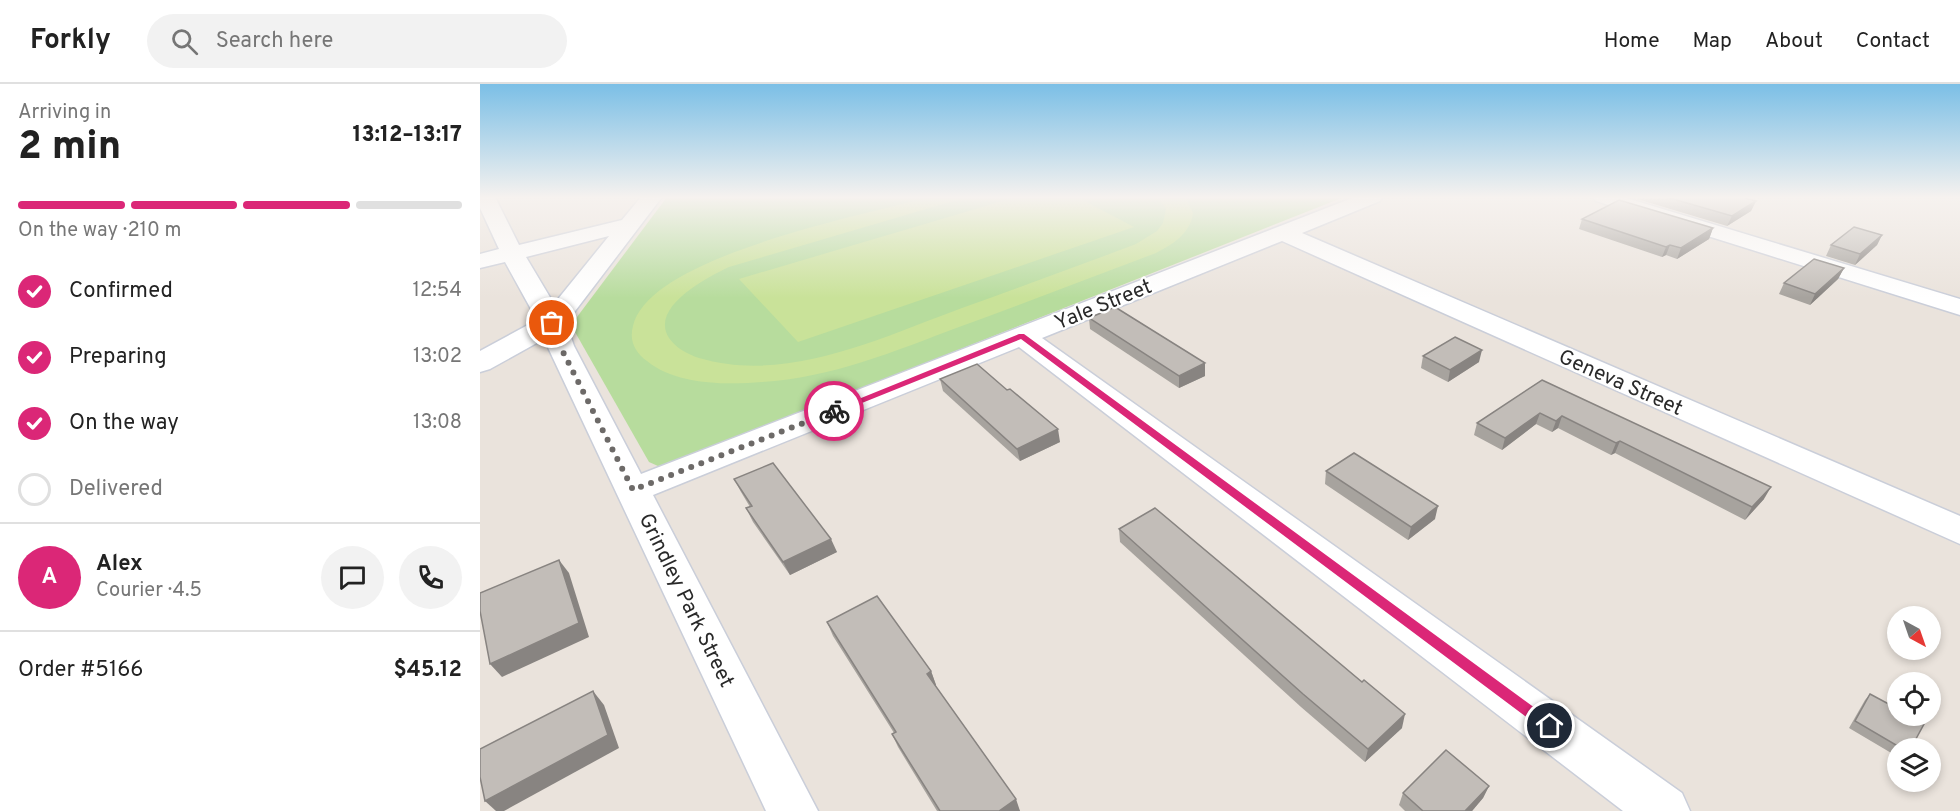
<!DOCTYPE html>
<html lang="en">
<head>
<meta charset="utf-8">
<style>
  :root { --surface:#fff; --page:#f2f2f2; --text:#222; --muted:#767676; --line:#e0e0e0; --accent:#db2777 }
  body { margin:0; font-family:Overpass,sans-serif; background:var(--page); color:var(--text); height:100vh; display:flex; flex-direction:column; font-size:22px; white-space:nowrap }
  * { box-sizing:border-box; margin:0 }
  p { font-size:20px; color:var(--muted) }
  .icon { flex:none; width:33px; height:33px; fill:none; stroke:currentColor; stroke-width:2; stroke-linecap:round; stroke-linejoin:round }
  .map { position:relative; flex:1; overflow:hidden }
  .sheet { display:flex; flex-direction:column; background:var(--surface); width:480px }
  .sheet>* { flex:none }
  .needle { width:39px; rotate:140deg }
  .fabs { position:absolute; left:1407px; top:522px; display:grid; gap:12px }
  .fabs a { display:grid; place-items:center; width:54px; height:54px; border-radius:50%; background:var(--surface); box-shadow:0 3px 9px #0003; font-size:30px }
  .pin { position:absolute; display:grid; place-items:center; width:51px; height:51px; color:#fff; margin:-26px; border:3px solid #fff; border-radius:50%; box-shadow:0 2px 6px #0007 }
  .courier { position:absolute; display:grid; place-items:center; width:60px; height:60px; margin:-30px; border:4px solid #db2777; border-radius:50%; background:#fff; color:#222; box-shadow:0 2px 8px #0007 }
  .head em { font-style:normal; font-weight:800 }
  .head div { display:flex; flex-direction:column-reverse }
  .head { display:flex; align-items:center; justify-content:space-between; height:102px; padding:0 18px }
  h1 { font-size:39px; font-weight:800; line-height:45px }
  .bar { display:grid; grid-template-columns:repeat(4,1fr); gap:9px 6px; align-content:center; height:72px; padding:0 18px }
  .bar i { height:8px; border-radius:4px; background:var(--line) }
  .bar .active { background:var(--accent) }
  .bar p { grid-column:span 4 }
  .line { display:flex; align-items:center; gap:15px; padding:0 18px; border-top:2px solid var(--line) }
  .line div { flex:1 }
  .round { display:grid; place-items:center; flex:none; width:63px; height:63px; border-radius:32px; background:var(--page) }
  ol { padding:0 18px; list-style:none }
  li { display:flex; align-items:center; gap:18px; height:66px }
  li p { margin-inline-start:auto }
  li .icon { padding:6px; border-radius:50%; background:var(--accent); color:#fff; stroke-width:4 }
  li:last-child { color:var(--muted) }
  li i { width:33px; height:33px; border:3px solid var(--line); border-radius:50% }
  header { display:flex; align-items:center; gap:36px; box-sizing:border-box; height:84px; padding:0 30px; background:var(--surface); border-bottom:2px solid var(--line) }
  header strong { font-size:28px }
  nav { display:flex; gap:33px; margin-inline-start:auto; font-size:21px }
  .search { width:420px; height:54px; background:var(--page); display:flex; align-items:center; gap:15px; box-sizing:border-box; padding:0 21px; border-radius:33px; color:var(--muted); font-size:22px }
  main { display:flex; flex:1; min-height:0 }
  .map>svg:first-child { display:block }
  .green { fill:#b7dc9d }
  .pitch { fill:#c9e299 }
  .lines { fill:none; stroke-linecap:round; stroke-linejoin:round }
  .street-casing { stroke:#caced9; stroke-width:3 }
  .street { fill:#fff; fill-rule:evenodd }
  .wall { fill:#a7a39e }
  .shaded-wall { fill:#888481 }
  .building { fill:#c2bdb8; stroke:#888481; stroke-width:1.5 }
  .route { fill:#db2777 }
  .done { stroke:#6d6a68; stroke-width:6; stroke-dasharray:0 10.8 }
  .labels { text-anchor:middle; stroke-width:4.5; stroke-linejoin:round; paint-order:stroke }
  .street-label { font-size:21px; fill:#292929; stroke:#fff }
</style>
</head>
<body>
<header>
<strong>Forkly</strong>
<div class="search"><svg class="icon" aria-label="search" viewBox="0 0 24 24"><circle cx="10" cy="10" r="6"/><path d="M15 15l6 6"/></svg>Search here</div>
<nav><a>Home</a><a>Map</a><a>About</a><a>Contact</a></nav>
</header>
<main>
<section class="sheet">
<div class="head"><div><h1>2 min</h1><p>Arriving in</p></div><em>13:12–13:17</em></div>
<div class="bar"><i class="active"></i><i class="active"></i><i class="active"></i><i></i><p>On the way · 210 m</p></div>
<ol>
<li><svg class="icon" aria-label="check" viewBox="0 0 24 24"><path d="M5 12l5 5 9-10"/></svg>Confirmed<p>12:54</p></li>
<li><svg class="icon" aria-label="check" viewBox="0 0 24 24"><path d="M5 12l5 5 9-10"/></svg>Preparing<p>13:02</p></li>
<li><svg class="icon" aria-label="check" viewBox="0 0 24 24"><path d="M5 12l5 5 9-10"/></svg>On the way<p>13:08</p></li>
<li><i></i>Delivered</li>
</ol>
<div class="line" style="height:108px"><b class="round" style="background:var(--accent);color:#fff">A</b><div><b>Alex</b><p>Courier · 4.5</p></div><a class="round"><svg class="icon" aria-label="chat" viewBox="0 0 24 24"><path d="M4 5h16v11H9l-5 4z"/></svg></a><a class="round"><svg class="icon" aria-label="phone" viewBox="0 0 24 24"><path d="M5 4h4l2 5-3 2q2 4 5 5l2-3 5 2v4C11 20 4 13 5 4z"/></svg></a></div>
<div class="line" style="height:78px"><div>Order #5166</div><b>$45.12</b></div>
</section>
<div class="map">
<svg width="1480" height="727" viewBox="0 0 1480 727">
  <rect width="100%" height="100%" fill="#eae3dc"/>
  <!-- green -->
  <polygon class="green" points="187,113 864,113 196,378 178,382 169,378 91,241"/>
  <!-- pitch -->
  <g class="pitch">
    <path d="M451 113H487L249 183C228 193 169 223 189 254 196 264 207 270 219 274 307 300 400 254 482 224 540 203 598 182 656 160L677 147 683 139 686 125 678 113H705L713 129C710 150 693 160 676 169 610 194 545 219 479 243 415 267 351 294 282 298 246 301 196 301 167 277 155 268 149 257 153 242 169 172 387 130 451 113Z"/>
    <polygon points="536,113 597,113 654,143 318,258 259,195"/>
  </g>
  <g class="lines">
    <!-- street casing -->
    <g class="street-casing">
      <g id="street">
        <path d="M0 113H15L39 161 142 136 161 113H182L86 239 94 262 161 390 875 113H903L900 117 822 149 1480 432V460L802 157 562 254 1202 709 1210 727H1143L539 263 173 411 338 727H286L64 255 10 285 0 288V267L57 236 25 178 0 184V170L19 165 0 124ZM129 152 74 220 46 173Z"/>
        <polygon points="1113,113 1143,113 1480,215 1480,231 1116,117"/>
      </g>
    </g>
    <!-- street -->
    <use href="#street" class="street"/>
  </g>
  <!-- wall -->
  <g class="wall">
    <polygon points="1157,113 1262,113 1276,117 1271,127 1247,142 1157,115"/>
    <polygon points="1102,135 1233,144 1229,155 1197,175 1186,171 1182,173 1099,145"/>
    <polygon points="1402,151 1397,161 1375,181 1346,172 1351,161"/>
    <polygon points="1364,184 1358,195 1330,221 1299,210 1304,199"/>
    <polygon points="609,234 725,292 699,304 610,245"/>
    <polygon points="943,272 999,278 968,298 941,284"/>
    <polygon points="460,295 527,306 580,358 540,377 463,307"/>
    <polygon points="1062,296 1284,415 1265,436 1135,369 1131,371 1078,344 1072,348 1056,340 1022,366 994,351 997,339"/>
    <polygon points="846,387 955,435 928,456 845,400"/>
    <polygon points="254,395 357,468 310,491 273,438 266,424 270,423 261,408"/>
    <polygon points="639,445 922,644 885,678 821,623 640,458"/>
    <polygon points="347,538 451,587 456,601 455,602 540,727 457,727 418,663 412,650 414,649 353,552"/>
    <polygon points="1390,610 1431,664 1418,664 1418,673 1369,644 1385,616"/>
    <polygon points="1009,702 1003,714 992,727 925,727 919,721 923,709"/>
  </g>
  <!-- shaded-wall -->
  <g class="shaded-wall">
    <polygon points="1276,117 1271,127 1247,142 1252,132"/>
    <polygon points="1233,144 1229,155 1197,175 1201,164"/>
    <polygon points="1402,151 1397,161 1375,181 1380,170"/>
    <polygon points="1190,161 1186,171 1182,173 1186,163"/>
    <polygon points="1364,184 1358,195 1330,221 1335,210"/>
    <polygon points="1002,266 999,278 968,298 970,286"/>
    <polygon points="725,279 725,292 699,304 699,292"/>
    <polygon points="1060,329 1056,340 1022,366 1025,354"/>
    <polygon points="1082,332 1078,344 1072,348 1076,337"/>
    <polygon points="578,345 580,358 540,377 537,365"/>
    <polygon points="1140,357 1135,369 1131,371 1136,359"/>
    <polygon points="1291,403 1284,415 1265,436 1272,423"/>
    <polygon points="958,422 955,435 928,456 931,443"/>
    <polygon points="351,455 357,468 310,491 303,478"/>
    <polygon points="79,476 89,489 109,553 22,593 10,580"/>
    <polygon points="451,587 456,601 452,603 447,590"/>
    <polygon points="113,607 124,621 139,664 24,727 16,727 5,717"/>
    <polygon points="925,630 922,644 885,678 888,665"/>
    <polygon points="1009,702 1003,714 992,727 985,727"/>
    <polygon points="536,715 540,727 519,727"/>
  </g>
  <!-- building -->
  <g class="building">
    <polygon points="1186,113 1262,113 1276,117 1252,132"/>
    <polygon points="1139,116 1233,144 1201,164 1190,161 1186,163 1102,135"/>
    <polygon points="1374,143 1402,151 1380,170 1351,161"/>
    <polygon points="1334,175 1364,184 1335,210 1304,199"/>
    <polygon points="635,223 725,279 699,292 609,234"/>
    <polygon points="975,253 1002,266 970,286 943,272"/>
    <polygon points="497,280 527,306 530,305 578,345 537,365 460,295"/>
    <polygon points="1062,296 1291,403 1272,423 1140,357 1136,359 1082,332 1076,337 1060,329 1025,354 997,339"/>
    <polygon points="874,369 958,422 931,443 846,387"/>
    <polygon points="293,379 351,455 303,478 266,424 272,422 254,395"/>
    <polygon points="675,424 882,598 884,596 925,630 888,665 823,610 639,445"/>
    <polygon points="79,476 99,539 10,580 0,527 0,509"/>
    <polygon points="397,512 451,587 447,590 536,715 519,727 460,727 412,650 416,648 347,538"/>
    <polygon points="113,607 128,651 5,717 0,693 0,665"/>
    <polygon points="1390,610 1418,625 1418,632 1428,632 1444,640 1431,664 1421,664 1375,637"/>
    <polygon points="966,666 1009,702 985,727 943,727 923,709"/>
  </g>
  <!-- sky -->
  <linearGradient id="sky" x2="0" y2="1"><stop stop-color="#7bbfe6"/><stop offset="0.53" stop-color="#f6f2ef"/><stop offset="1" stop-color="#f6f2ef" stop-opacity="0"/></linearGradient>
  <rect width="1480" height="214" fill="url(#sky)"/>
  <!-- route -->
  <polygon class="route" points="539,250 544,250 1074,638 1074,647 1065,647 541,255 357,329 349,327"/>
  <g class="lines">
    <!-- done -->
    <polyline class="done" points="72,239 78,258 153,406 354,327"/>
  </g>
  <g class="labels">
    <!-- street labels -->
    <g class="street-label">
      <text transform="translate(623 220) rotate(-22)" y="7">Yale Street</text>
      <text transform="translate(1141 298) rotate(24)" y="7">Geneva Street</text>
      <text transform="translate(207 516) rotate(64)" y="7">Grindley Park Street</text>
    </g>
  </g>
</svg>
<div class="fabs">
<a><svg class="needle" viewBox="-14 -14 28 28"><path d="M0-13l5 13h-10z" fill="#e53935"/><path d="M0 13l5-13h-10z" fill="#767676"/></svg></a>
<a><svg class="icon" aria-label="locate" viewBox="0 0 24 24"><circle cx="12" cy="12" r="6"/><path d="M12 2v4M12 18v4M2 12h4M18 12h4"/></svg></a>
<a><svg class="icon" aria-label="layers" viewBox="0 0 24 24"><path d="M12 4l9 5-9 5-9-5zM3 14l9 5 9-5"/></svg></a>
</div>
<div class="pin" style="left:72px;top:239px;background:#ea580c"><svg class="icon" aria-label="bag" viewBox="0 0 24 24"><path d="M5 8h14l-1 12H6zM9 8a3 3 0 0 1 6 0"/></svg></div>
<div class="pin" style="left:1070px;top:642px;background:#1f2937"><svg class="icon" aria-label="home" viewBox="0 0 24 24"><path d="M3 11l9-7 9 7M6 9v11h12V9"/></svg></div>
<div class="courier" style="left:354px;top:327px"><svg class="icon" aria-label="bike" viewBox="0 0 24 24"><circle cx="6" cy="16" r="4"/><circle cx="18" cy="16" r="4"/><path d="M6 16l4-8h5l3 8M10 8l3 8H6M13 5h3"/></svg></div>
</div>
</main>
</body>
</html>
